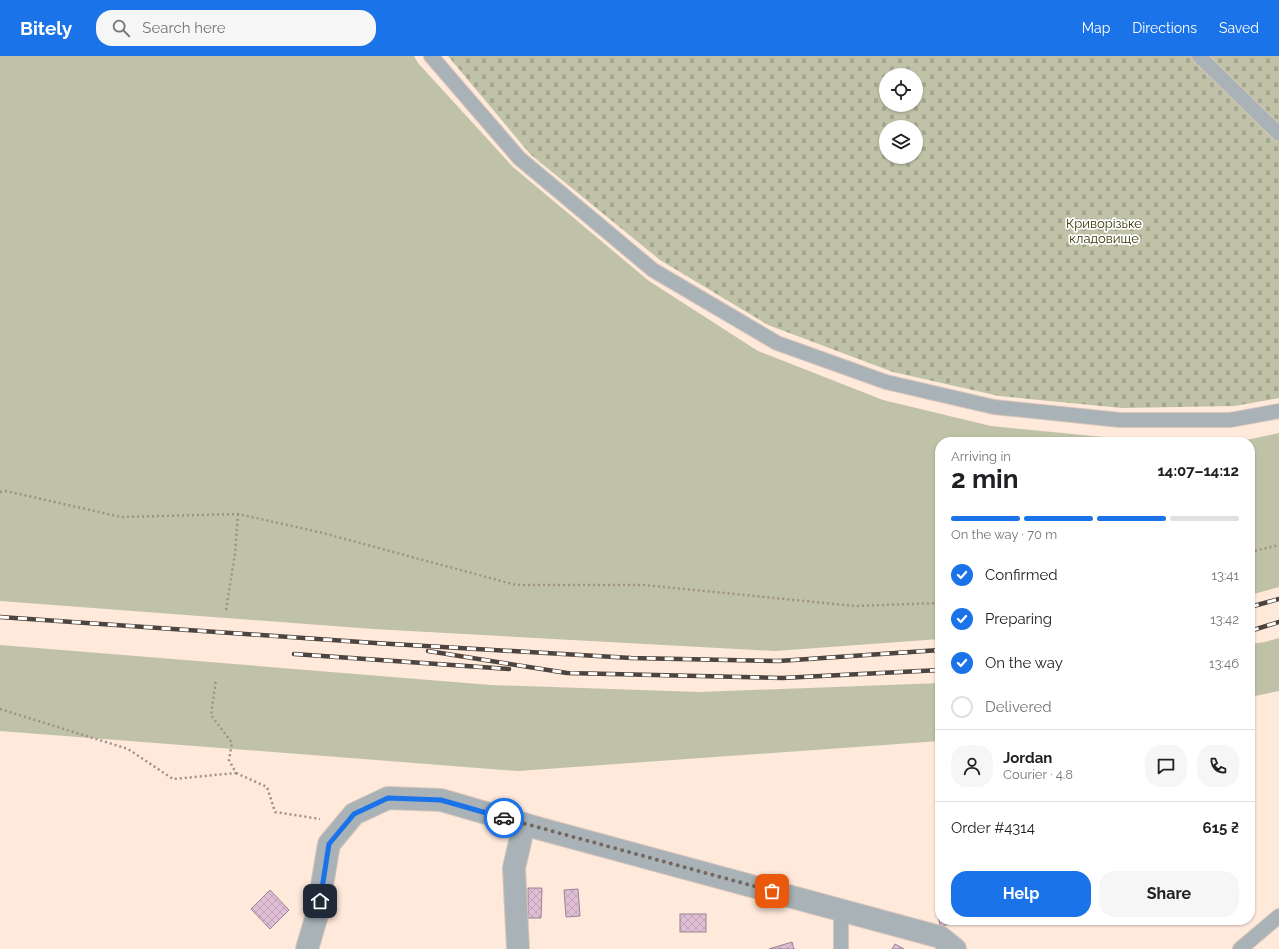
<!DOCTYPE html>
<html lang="en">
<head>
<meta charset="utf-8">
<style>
  :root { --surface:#fff; --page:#f6f6f6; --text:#202124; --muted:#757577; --line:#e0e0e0; --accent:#1a73e8 }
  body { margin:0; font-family:Raleway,sans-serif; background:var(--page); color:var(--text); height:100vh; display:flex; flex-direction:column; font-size:15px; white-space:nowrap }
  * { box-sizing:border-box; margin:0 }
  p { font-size:13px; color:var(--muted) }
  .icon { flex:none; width:22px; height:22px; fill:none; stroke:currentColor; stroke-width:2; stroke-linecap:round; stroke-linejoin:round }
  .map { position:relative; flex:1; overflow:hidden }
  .drawer { position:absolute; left:935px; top:381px; width:320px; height:488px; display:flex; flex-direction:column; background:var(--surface); border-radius:16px; box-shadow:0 1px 3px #0004 }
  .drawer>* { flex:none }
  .buttons { position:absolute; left:879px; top:12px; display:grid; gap:8px }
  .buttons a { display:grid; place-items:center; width:44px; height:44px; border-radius:50%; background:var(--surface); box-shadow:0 1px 3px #0004; font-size:20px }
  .pin { position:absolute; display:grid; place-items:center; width:34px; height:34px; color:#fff; margin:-17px; border-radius:8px; box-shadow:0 2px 6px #0006 }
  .courier { position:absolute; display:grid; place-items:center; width:40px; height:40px; margin:-20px; border:3px solid #1a73e8; border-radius:50%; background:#fff; color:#222; box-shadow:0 1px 5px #0007 }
  .headline em { font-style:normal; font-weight:700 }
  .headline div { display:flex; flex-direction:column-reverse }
  .headline { display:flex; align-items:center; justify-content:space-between; height:68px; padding:0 16px }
  h1 { font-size:26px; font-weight:700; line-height:30px }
  .bar { display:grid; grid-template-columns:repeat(4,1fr); gap:6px 4px; align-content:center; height:48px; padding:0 16px }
  .bar i { height:5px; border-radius:3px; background:var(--line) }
  .bar .current { background:var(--accent) }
  .bar p { grid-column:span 4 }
  .line { display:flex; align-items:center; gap:10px; padding:0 16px; border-top:1px solid var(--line) }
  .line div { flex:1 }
  .round { display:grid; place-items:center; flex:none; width:42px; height:42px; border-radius:16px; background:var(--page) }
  ol { padding:0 16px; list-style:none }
  li { display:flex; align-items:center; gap:12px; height:44px }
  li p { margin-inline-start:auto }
  li .icon { padding:4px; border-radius:50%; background:var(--accent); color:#fff; stroke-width:4 }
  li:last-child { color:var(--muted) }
  li i { width:22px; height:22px; border:2px solid var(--line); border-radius:50% }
  .primary-button { display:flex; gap:8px; margin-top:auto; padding:8px 16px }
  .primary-button a { flex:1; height:46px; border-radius:16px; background:var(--accent); color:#fff; font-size:16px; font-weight:700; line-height:46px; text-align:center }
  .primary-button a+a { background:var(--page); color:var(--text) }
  header { display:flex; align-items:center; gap:24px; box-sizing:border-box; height:56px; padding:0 20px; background:var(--accent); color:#fff }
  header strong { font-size:19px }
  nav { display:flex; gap:22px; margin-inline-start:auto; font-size:14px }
  .search { width:280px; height:36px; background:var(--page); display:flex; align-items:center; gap:10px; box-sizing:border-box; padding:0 14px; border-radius:16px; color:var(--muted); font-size:15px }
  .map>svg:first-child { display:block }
  .grass { fill:#c0c2a7 }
  .cemetery { fill:url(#cemetery-stones); fill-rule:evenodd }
  .building { fill:url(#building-cross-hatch); stroke:#978491 }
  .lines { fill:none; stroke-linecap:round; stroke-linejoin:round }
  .lane-casing { stroke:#d8c5b9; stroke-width:16 }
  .street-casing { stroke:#d8c5b9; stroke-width:24 }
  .path { stroke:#9f9086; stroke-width:2.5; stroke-dasharray:2 3; stroke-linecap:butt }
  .lane { stroke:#a8b2b7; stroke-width:14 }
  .street { stroke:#a8b2b7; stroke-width:22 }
  .rail-casing { stroke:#4e443d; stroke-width:4.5 }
  .rail { stroke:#fff; stroke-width:3; stroke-dasharray:9; stroke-linecap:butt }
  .done { stroke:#74675f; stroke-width:4; stroke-dasharray:0 7.2 }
  .route { stroke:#1a73e8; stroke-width:5 }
  .labels { text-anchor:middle; stroke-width:3.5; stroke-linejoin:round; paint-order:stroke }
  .park-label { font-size:13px; fill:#38380a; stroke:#fff }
</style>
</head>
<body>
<header>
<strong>Bitely</strong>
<div class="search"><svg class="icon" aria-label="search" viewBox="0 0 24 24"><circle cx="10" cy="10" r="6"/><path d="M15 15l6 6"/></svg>Search here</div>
<nav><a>Map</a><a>Directions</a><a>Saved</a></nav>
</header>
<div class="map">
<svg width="1279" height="893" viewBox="0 0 1279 893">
  <defs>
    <pattern id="cemetery-stones" width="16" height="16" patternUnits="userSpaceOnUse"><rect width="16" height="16" fill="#c0c2a7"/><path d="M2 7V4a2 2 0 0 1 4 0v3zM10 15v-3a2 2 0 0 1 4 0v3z" fill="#a5a68f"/></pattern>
    <pattern id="building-cross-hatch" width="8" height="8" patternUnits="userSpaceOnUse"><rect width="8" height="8" fill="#e0bed6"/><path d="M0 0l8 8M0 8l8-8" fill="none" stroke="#c0a3b7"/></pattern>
  </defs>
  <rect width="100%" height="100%" fill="#fee9db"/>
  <!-- grass -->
  <g class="grass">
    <polygon points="0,0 414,0 418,7 513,111 649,225 758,295 883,344 991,370 1124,383 1224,386 940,386 940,583 775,595 373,573 0,545"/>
    <polygon points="1279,377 1279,531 1250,539 1250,386 1237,386"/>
    <polygon points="1279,582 1279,635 1250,641 1250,588 1265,586"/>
    <polygon points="0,589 491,629 700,636 940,627 940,685 518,715 0,675"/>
  </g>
  <!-- cemetery -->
  <path class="cemetery" d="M448 0H1279V342L1235 350 1122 352 999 340 893 316 768 269 660 204 530 98ZM886 19H916V49H886ZM886 71H916V101H886Z"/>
  <!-- building -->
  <g class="building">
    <polygon points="528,832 542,832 541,862 528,862"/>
    <polygon points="578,833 580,860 566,861 564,834"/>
    <polygon points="270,834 289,854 270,873 251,853"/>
    <polygon points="940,850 940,864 962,864 962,866 940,870 937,851"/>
    <rect x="680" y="858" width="26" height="18"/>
    <polygon points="792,886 794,893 769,893"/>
    <polygon points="895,888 904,893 892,893"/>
  </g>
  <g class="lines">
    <!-- lane casing -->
    <g class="lane-casing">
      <g id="lane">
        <polyline points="431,0 519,102 653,214 777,287 886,326 994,351 1120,364 1230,364 1279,355"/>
        <polyline points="1199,0 1279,78"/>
        <polyline points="841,854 841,893"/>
        <polyline points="1240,893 1279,860"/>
      </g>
    </g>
    <!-- street casing -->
    <g class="street-casing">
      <g id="street">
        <polyline points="307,893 317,859 329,788 354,758 388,742 441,744 541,773 940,881 955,893"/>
        <polyline points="518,893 514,812 524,768"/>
      </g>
    </g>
    <!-- path -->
    <g class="path">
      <polyline points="0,436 6,435 121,461 238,458 323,477 516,529 644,529 854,550 940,547"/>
      <polyline points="1250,496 1279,489"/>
      <polyline points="226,554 235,498 238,458"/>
      <polyline points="0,653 128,693 173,723 236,717 229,704 232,687 211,659 216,623"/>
      <polyline points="236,717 267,731 275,756 320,763"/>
    </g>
    <!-- lane -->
    <use href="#lane" class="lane"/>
    <!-- street -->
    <use href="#street" class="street"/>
    <!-- rail casing -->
    <g class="rail-casing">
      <g id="rail">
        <polyline points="1250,551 1279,543"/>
        <polyline points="0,561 375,587 631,602 779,605 940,594"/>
        <polyline points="1250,575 1279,566"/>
        <polyline points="428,595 567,617 782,622 940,614"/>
        <polyline points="294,598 509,613"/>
      </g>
    </g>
    <!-- rail -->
    <use href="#rail" class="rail"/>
  </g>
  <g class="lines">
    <!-- done -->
    <polyline class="done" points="504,762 772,835"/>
    <!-- route -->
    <polyline class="route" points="320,845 329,788 354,758 388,742 441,744 504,762"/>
  </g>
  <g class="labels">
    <!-- park labels -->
    <g class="park-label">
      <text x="1104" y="172">Криворізьке<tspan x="1104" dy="15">кладовище</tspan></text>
    </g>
  </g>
</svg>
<div class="buttons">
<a><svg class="icon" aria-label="locate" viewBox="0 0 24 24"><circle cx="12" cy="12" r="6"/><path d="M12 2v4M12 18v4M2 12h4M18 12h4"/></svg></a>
<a><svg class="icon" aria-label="layers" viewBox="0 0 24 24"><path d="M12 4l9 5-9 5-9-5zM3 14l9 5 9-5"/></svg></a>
</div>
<div class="pin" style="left:772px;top:835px;background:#ea580c"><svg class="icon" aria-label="bag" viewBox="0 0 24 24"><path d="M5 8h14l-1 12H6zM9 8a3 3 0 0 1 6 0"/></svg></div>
<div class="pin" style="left:320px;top:845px;background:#1f2937"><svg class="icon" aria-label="home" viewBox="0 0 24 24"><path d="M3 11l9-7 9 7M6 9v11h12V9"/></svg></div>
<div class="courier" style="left:504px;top:762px"><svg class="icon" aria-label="car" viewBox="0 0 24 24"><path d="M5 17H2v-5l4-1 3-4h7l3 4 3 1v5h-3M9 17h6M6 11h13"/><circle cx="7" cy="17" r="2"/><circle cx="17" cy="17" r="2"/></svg></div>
<section class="drawer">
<div class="headline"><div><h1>2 min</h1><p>Arriving in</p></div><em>14:07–14:12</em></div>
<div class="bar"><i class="current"></i><i class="current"></i><i class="current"></i><i></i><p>On the way · 70 m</p></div>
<ol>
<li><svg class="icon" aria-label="check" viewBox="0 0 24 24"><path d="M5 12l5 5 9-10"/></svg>Confirmed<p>13:41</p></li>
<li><svg class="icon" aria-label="check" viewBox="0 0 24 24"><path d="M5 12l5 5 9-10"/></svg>Preparing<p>13:42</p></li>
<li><svg class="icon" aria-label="check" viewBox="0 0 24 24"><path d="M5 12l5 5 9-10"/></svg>On the way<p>13:46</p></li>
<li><i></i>Delivered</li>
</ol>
<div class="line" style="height:72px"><a class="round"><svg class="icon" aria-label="person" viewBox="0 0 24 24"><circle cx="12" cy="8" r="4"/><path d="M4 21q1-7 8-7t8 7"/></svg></a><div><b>Jordan</b><p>Courier · 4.8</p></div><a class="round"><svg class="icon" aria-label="chat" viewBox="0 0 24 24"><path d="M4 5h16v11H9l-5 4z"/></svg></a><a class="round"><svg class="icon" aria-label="phone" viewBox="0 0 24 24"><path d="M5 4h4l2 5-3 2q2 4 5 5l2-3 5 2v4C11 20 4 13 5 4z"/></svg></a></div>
<div class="line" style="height:52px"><div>Order #4314</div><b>615 ₴</b></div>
<div class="primary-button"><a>Help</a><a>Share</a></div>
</section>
</div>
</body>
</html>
